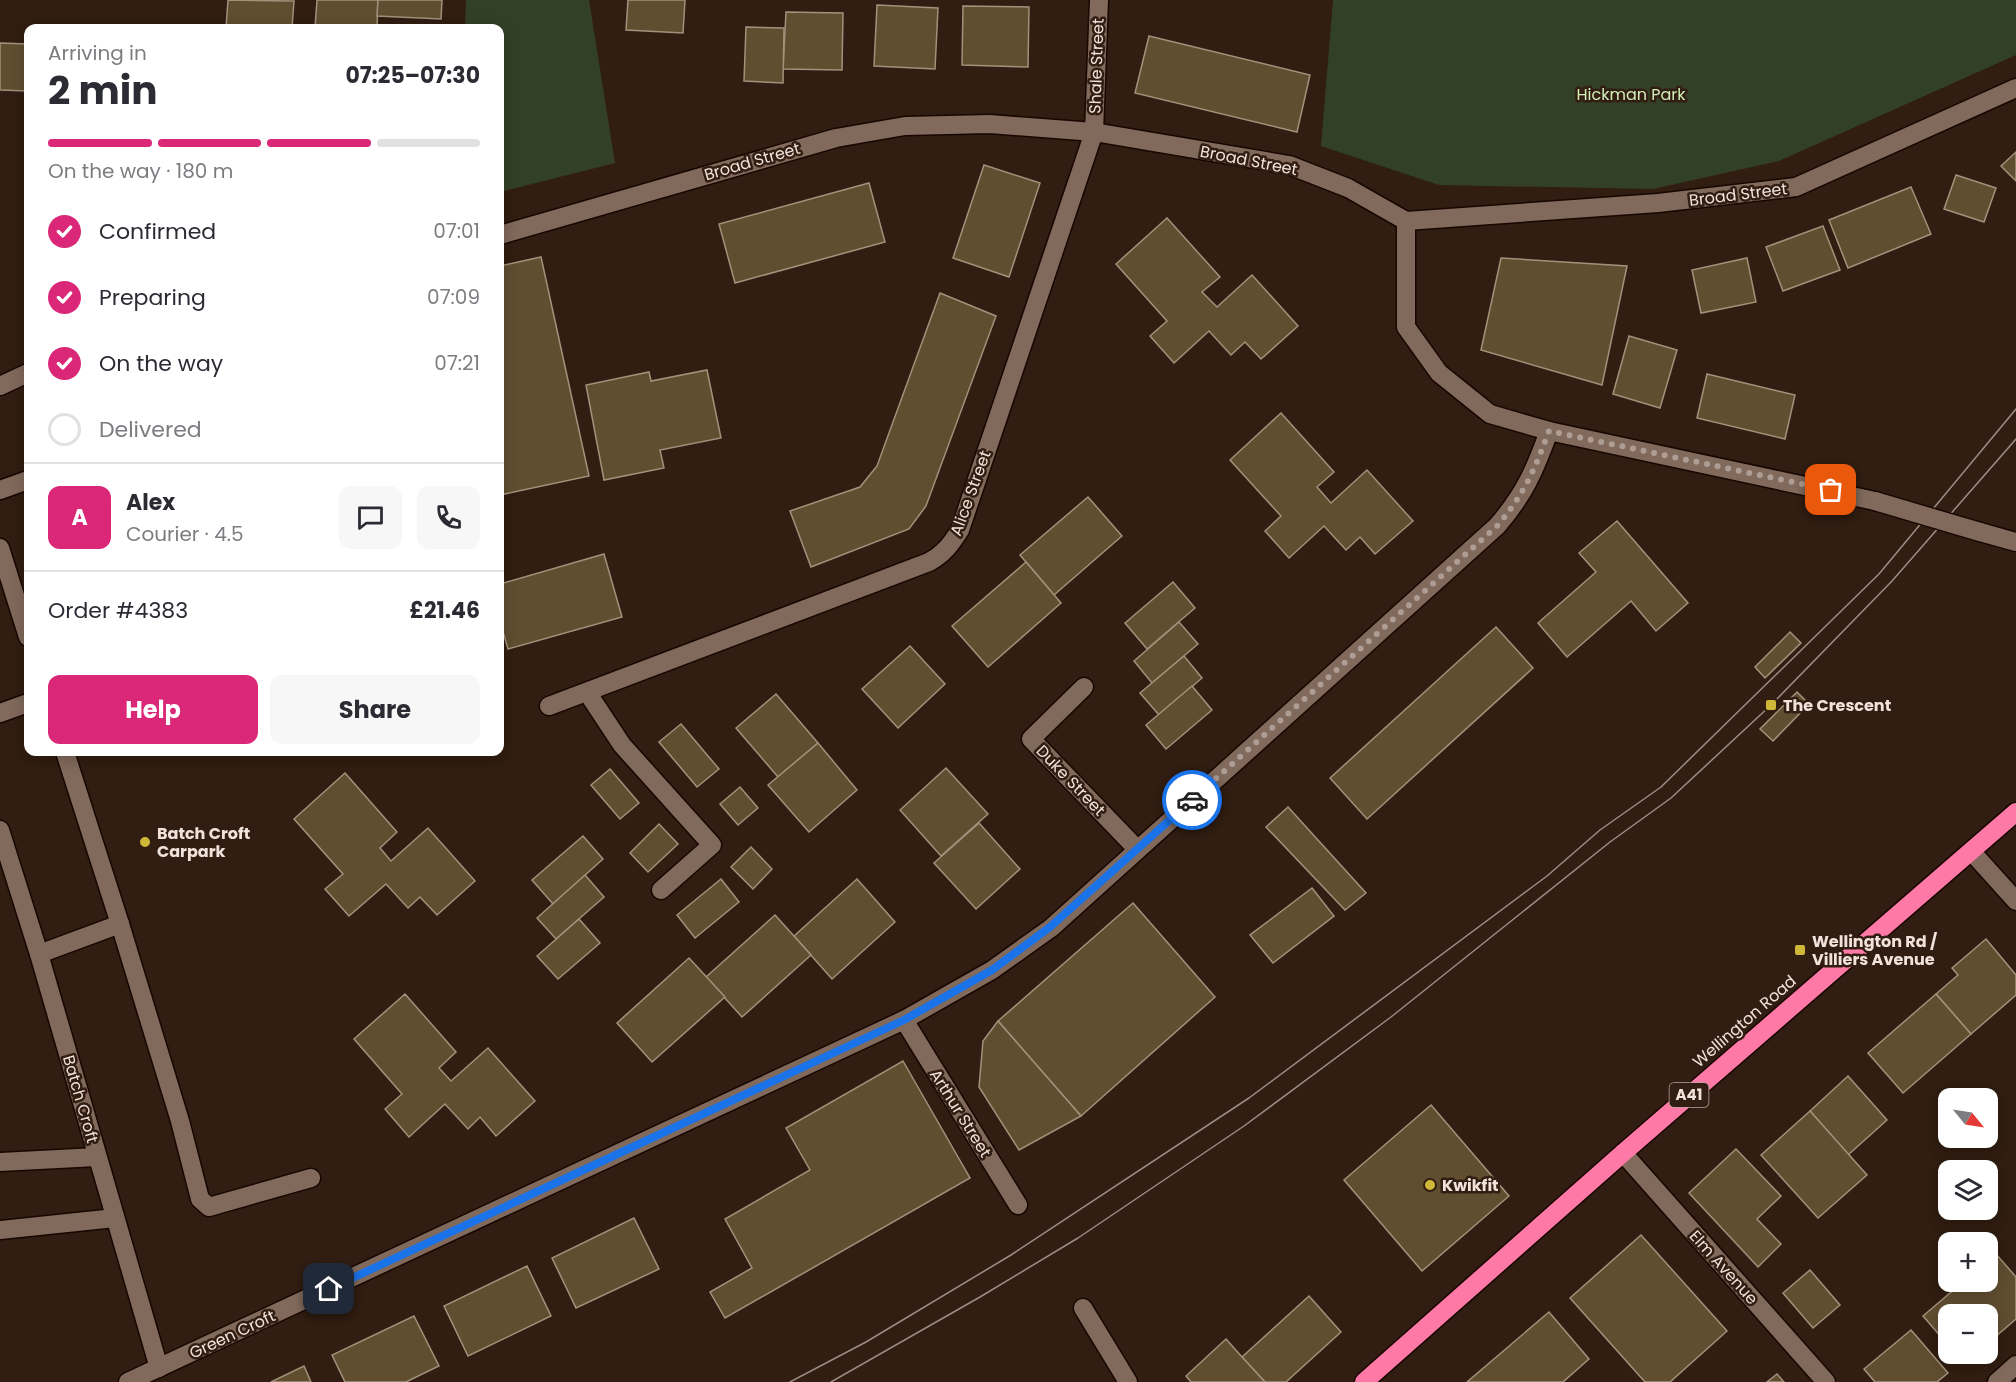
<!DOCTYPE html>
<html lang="en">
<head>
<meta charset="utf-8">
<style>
  :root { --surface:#fff; --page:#f7f7f7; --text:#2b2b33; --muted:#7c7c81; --line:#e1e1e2; --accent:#db2777 }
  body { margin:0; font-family:Poppins,sans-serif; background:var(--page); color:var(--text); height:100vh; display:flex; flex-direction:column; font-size:22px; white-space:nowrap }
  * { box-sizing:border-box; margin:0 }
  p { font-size:20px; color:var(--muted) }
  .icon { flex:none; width:33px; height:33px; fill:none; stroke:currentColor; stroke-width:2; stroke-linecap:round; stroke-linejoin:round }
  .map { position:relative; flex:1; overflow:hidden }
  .sheet { position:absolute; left:24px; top:24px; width:480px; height:732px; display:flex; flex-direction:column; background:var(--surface); border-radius:12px; box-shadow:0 3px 15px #0003 }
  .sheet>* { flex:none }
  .needle { width:39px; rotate:120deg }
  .fabs { position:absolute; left:1938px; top:1088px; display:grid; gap:12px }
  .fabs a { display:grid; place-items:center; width:60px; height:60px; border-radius:12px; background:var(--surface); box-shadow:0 3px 15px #0003; font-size:30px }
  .pin { position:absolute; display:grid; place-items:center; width:51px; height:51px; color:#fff; margin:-26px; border-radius:12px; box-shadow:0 3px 9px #0006 }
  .courier { position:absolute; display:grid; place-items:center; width:60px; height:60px; margin:-30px; border:4px solid #1a73e8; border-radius:50%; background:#fff; color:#222; box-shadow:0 2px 8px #0007 }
  .head em { font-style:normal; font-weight:700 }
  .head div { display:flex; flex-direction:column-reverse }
  .head { display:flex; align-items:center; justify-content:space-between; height:102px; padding:0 24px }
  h1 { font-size:39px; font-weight:700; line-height:45px }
  .bar { display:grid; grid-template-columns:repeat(4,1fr); gap:9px 6px; align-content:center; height:72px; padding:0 24px }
  .bar i { height:8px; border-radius:4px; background:var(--line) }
  .bar .active { background:var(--accent) }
  .bar p { grid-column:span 4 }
  .line { display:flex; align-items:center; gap:15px; padding:0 24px; border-top:2px solid var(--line) }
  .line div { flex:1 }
  .round { display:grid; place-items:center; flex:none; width:63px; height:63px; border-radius:12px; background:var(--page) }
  ol { padding:0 24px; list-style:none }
  li { display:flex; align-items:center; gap:18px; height:66px }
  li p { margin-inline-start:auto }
  li .icon { padding:6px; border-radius:50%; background:var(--accent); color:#fff; stroke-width:4 }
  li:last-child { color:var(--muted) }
  li i { width:33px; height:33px; border:3px solid var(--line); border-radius:50% }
  .primary-button { display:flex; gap:12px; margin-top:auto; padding:12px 24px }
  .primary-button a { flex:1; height:69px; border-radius:12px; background:var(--accent); color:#fff; font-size:24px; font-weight:700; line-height:69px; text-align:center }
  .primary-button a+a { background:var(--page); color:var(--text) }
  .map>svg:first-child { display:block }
  .green { fill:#334028 }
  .building { fill:#614e31; stroke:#a2927b; stroke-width:1.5 }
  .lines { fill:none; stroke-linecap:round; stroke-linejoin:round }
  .lane-casing { stroke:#180600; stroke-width:21 }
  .street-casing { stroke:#180600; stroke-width:21 }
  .highway-casing { stroke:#180600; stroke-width:21 }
  .lane { stroke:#81695b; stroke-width:18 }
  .street { stroke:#81695b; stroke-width:18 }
  .highway { stroke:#ff79a7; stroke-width:18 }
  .tram { stroke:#9e8d84; stroke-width:1.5 }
  .street-bridge-casing { stroke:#180600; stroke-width:21; stroke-linecap:butt }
  .street-bridge { stroke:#81695b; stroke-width:18 }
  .done { stroke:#ae9d94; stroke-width:6; stroke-dasharray:0 10.8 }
  .route { stroke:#1a73e8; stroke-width:8 }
  .poi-dot { fill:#cfb837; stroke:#311d11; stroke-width:2 }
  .labels { text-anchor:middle; stroke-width:5; stroke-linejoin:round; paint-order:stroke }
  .shield { fill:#311d11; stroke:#b7a79e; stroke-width:1.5 }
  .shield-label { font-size:15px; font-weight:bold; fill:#f1e2db }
  .street-label { font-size:16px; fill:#f1e2db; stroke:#311d11 }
  .park-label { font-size:16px; fill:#d0efb7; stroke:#311d11 }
  .poi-label { font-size:16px; font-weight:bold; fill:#f1e2db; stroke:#311d11; text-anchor:start }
</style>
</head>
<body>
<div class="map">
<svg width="2016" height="1382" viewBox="0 0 2016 1382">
  <rect width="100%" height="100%" fill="#311d11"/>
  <!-- green -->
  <g class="green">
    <polygon points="466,0 589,0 615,163 504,191 500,182 500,28 465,28"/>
    <polygon points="1333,0 2016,0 2016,55 1779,161 1653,189 1439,185 1321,146"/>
  </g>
  <!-- building -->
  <g class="building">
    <polygon points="228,0 294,1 292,28 226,28"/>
    <polygon points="317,0 378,0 377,28 315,28"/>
    <polygon points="378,0 442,0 441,19 377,16"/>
    <polygon points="628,0 685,0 683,33 626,30"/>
    <polygon points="877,5 938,8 935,69 874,66"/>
    <polygon points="963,6 1029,7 1028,67 962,65"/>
    <polygon points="786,12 843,13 842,70 783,69"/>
    <polygon points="135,25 200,27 200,28 135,28"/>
    <polygon points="746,27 784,28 783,83 744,81"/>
    <polygon points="1149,36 1310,75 1297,132 1135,93"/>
    <polygon points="0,43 28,44 27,91 0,90"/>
    <polygon points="28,52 28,105 26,105"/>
    <polygon points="2016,152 2016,181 2001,166"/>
    <polygon points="984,165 1040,183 1009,277 953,258"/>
    <polygon points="1956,175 1996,188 1984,222 1944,209"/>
    <polygon points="869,183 885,242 735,283 719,224"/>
    <polygon points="1911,187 1931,234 1848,268 1829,220"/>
    <polygon points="1167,218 1220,277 1202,292 1217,307 1252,275 1298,326 1261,359 1245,342 1231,355 1209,331 1174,363 1150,336 1167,321 1116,264"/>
    <polygon points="1823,226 1840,270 1783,291 1766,247"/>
    <polygon points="541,257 589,476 500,495 500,266"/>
    <polygon points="1501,258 1627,266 1602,385 1481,350"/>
    <polygon points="1747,258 1756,302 1701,313 1692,270"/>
    <polygon points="940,293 996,316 926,506 909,529 811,567 790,511 860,487 877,466"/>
    <polygon points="1629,336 1677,350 1660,408 1613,394"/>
    <polygon points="707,370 721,438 660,450 664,468 604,480 586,385 649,372 651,381"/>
    <polygon points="1707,374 1795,395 1785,439 1697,418"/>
    <polygon points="1281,413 1334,472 1317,487 1331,503 1367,470 1413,521 1375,554 1360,537 1346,550 1324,526 1289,558 1265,531 1281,516 1230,460"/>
    <polygon points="1088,497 1122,536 1054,595 1020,555"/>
    <polygon points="1617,521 1688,603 1656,631 1631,601 1567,657 1538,623 1596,572 1579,553"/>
    <polygon points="604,554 622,617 508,649 500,621 500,584"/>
    <polygon points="1026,562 1061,603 988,667 952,626"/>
    <polygon points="1173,582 1195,608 1147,649 1125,623"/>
    <polygon points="1179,622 1198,644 1152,683 1134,661"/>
    <polygon points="1496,627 1533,668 1367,819 1330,778"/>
    <polygon points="1790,632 1801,643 1765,678 1755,667"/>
    <polygon points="910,646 945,684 898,728 862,689"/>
    <polygon points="1184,656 1202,678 1159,715 1140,693"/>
    <polygon points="1192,686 1212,710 1166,749 1146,725"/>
    <polygon points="1797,692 1809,704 1773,741 1760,729"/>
    <polygon points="776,694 818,743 778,777 736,728"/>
    <polygon points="681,724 719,769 697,787 659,742"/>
    <polygon points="818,743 857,790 809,832 768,785"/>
    <polygon points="946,768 988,814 941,856 900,810"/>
    <polygon points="610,769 639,803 620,819 591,785"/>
    <polygon points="345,773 397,832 380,848 391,861 428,828 475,881 437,915 420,897 408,908 386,884 349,916 325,889 343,874 294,819"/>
    <polygon points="740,787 758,808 738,825 720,804"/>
    <polygon points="1288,807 1366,893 1345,910 1266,827"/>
    <polygon points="979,823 1020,869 976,909 934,863"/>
    <polygon points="659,824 678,844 648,872 630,853"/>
    <polygon points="583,836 603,859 553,904 532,880"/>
    <polygon points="751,847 772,869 753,889 731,867"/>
    <polygon points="585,875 604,897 556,939 537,918"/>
    <polygon points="721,879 739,902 695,938 677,915"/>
    <polygon points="857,879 895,922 832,979 794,936"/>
    <polygon points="1312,888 1334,916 1273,963 1250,935"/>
    <polygon points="1133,903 1215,997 1081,1116 998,1021"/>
    <polygon points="775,915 811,955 742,1017 706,977"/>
    <polygon points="579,919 600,943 558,979 537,956"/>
    <polygon points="1986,939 2016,975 2016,995 1971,1034 1936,994 1958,975 1952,968"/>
    <polygon points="689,958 725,997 652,1062 617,1023"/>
    <polygon points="405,994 456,1052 439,1068 451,1081 488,1048 535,1101 496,1136 480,1117 468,1129 445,1104 409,1137 385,1109 402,1094 354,1039"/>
    <polygon points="1936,994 1971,1034 1903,1093 1868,1053"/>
    <polygon points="998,1021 1081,1116 1019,1150 979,1087 983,1041"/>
    <polygon points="903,1061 970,1178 725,1318 710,1292 752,1268 725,1219 810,1170 786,1128"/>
    <polygon points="1848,1076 1887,1120 1848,1155 1810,1111"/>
    <polygon points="1431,1105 1509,1196 1422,1271 1344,1180"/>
    <polygon points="1810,1111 1867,1175 1818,1218 1761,1155"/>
    <polygon points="1736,1149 1781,1196 1757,1219 1781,1244 1758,1267 1689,1193"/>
    <polygon points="634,1218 659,1269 576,1308 552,1258"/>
    <polygon points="1641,1235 1727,1331 1670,1382 1645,1382 1570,1298"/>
    <polygon points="1996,1254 2016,1277 2016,1319 1988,1343 1988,1314 1948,1314 1948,1345 1923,1316 1964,1281 1988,1281 1988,1261"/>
    <polygon points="527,1266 551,1316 468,1356 444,1306"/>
    <polygon points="1810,1270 1840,1305 1813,1328 1783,1293"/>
    <polygon points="1309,1296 1341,1332 1286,1382 1265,1382 1242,1357"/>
    <polygon points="1549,1312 1589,1359 1563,1382 1467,1382"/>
    <polygon points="414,1316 439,1366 406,1382 345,1382 332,1355"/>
    <polygon points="1911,1330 1948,1373 1937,1382 1875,1382 1864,1369"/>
    <polygon points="1226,1339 1242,1357 1265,1382 1191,1382 1186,1376"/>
    <polygon points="1955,1353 1976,1353 1964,1363"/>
    <polygon points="304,1366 311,1382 271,1382"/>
    <polygon points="1777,1374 1784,1382 1767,1382"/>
  </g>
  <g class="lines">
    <!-- lane casing -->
    <g class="lane-casing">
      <g id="lane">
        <polyline points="0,490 28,480"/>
        <polyline points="0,548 28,637"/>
        <polyline points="587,692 622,745 712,845 661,890"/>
        <polyline points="0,713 28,703"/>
        <polyline points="65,752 120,924"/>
        <polyline points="39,954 120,924 180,1121 200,1199 209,1207 311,1178"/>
        <polyline points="904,1020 1018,1205"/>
        <polyline points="0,1230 115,1218"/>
        <polyline points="1083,1308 1128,1382"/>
      </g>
    </g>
    <!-- street casing -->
    <g class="street-casing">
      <g id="street">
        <polyline points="1406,221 1406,327 1439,373 1490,414 1549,431 1875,501"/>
        <polyline points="500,235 836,138 905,126 990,124 1094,132 1289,165 1348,188 1406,221 1658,203 1796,187 2016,88"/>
        <polyline points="0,386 28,373"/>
        <polyline points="1980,532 2016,542"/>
        <polyline points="1084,687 1031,739 1137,849"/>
        <path d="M549 706 929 562C944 554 951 544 960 530L1094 132 1099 0"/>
        <polyline points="0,830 39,954 159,1368"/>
        <polyline points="1971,851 2016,901"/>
        <polyline points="1623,1153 1826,1382"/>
        <polyline points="0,1162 97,1157"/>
        <path d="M128 1382 904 1020 992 970 1051 928 1497 526C1524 495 1535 470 1549 431"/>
        <polyline points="1997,1382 2016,1365"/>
      </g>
    </g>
    <!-- highway casing -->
    <g class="highway-casing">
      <polyline id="highway" points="1364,1382 1623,1153 2016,812"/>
    </g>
    <!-- lane -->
    <use href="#lane" class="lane"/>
    <!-- street -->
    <use href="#street" class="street"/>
    <!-- highway -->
    <use href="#highway" class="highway"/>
    <!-- tram -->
    <g class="tram">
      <polyline points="790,1382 866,1342 1011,1255 1249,1098 1547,876 1600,830 1661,787 1879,574 2016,409"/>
      <polyline points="831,1382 980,1297 1078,1238 1244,1126 1391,1017 1610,842 1671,798 1771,705 1892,581 2016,439"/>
    </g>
    <!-- street-bridge casing -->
    <g class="street-bridge-casing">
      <polyline id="street-bridge" points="1875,501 1980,532"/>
    </g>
    <!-- street-bridge -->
    <use href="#street-bridge" class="street-bridge"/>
  </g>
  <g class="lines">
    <!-- done -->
    <path class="done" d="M1192 800 1497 526C1525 493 1534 471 1549 431L1831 490"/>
    <!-- route -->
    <polyline class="route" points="329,1289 904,1020 992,970 1050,927 1192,800"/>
  </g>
  <!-- markers -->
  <g class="poi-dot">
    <rect x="1765" y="699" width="12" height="12" rx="3"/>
    <circle cx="145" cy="842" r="6"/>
    <rect x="1794" y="944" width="12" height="12" rx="3"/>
    <circle cx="1430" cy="1185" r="6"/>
  </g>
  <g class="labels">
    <!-- shield labels -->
    <rect class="shield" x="1669.5" y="1083" width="39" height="24" rx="4.5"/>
    <g class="shield-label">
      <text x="1689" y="1100">A41</text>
    </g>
    <!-- street labels -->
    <g class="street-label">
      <text transform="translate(1096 66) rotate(-88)" y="6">Shale Street</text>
      <text transform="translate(1249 160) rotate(11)" y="6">Broad Street</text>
      <text transform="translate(752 161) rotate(-16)" y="6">Broad Street</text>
      <text transform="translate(1738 194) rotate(-7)" y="6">Broad Street</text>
      <text transform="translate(970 493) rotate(-70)" y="6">Alice Street</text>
      <text transform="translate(1071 780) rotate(46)" y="6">Duke Street</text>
      <text transform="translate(1744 1021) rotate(-41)" y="6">Wellington Road</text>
      <text transform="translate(81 1099) rotate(74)" y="6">Batch Croft</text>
      <text transform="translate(961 1113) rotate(58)" y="6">Arthur Street</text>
      <text transform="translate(1724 1267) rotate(48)" y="6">Elm Avenue</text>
      <text transform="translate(232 1334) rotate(-25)" y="6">Green Croft</text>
    </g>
    <!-- park labels -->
    <g class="park-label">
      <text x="1631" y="100">Hickman Park</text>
    </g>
    <!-- poi labels -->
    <g class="poi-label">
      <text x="1783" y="711">The Crescent</text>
      <text x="157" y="839">Batch Croft<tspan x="157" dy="18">Carpark</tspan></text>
      <text x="1812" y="947">Wellington Rd /<tspan x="1812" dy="18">Villiers Avenue</tspan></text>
      <text x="1442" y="1191">Kwikfit</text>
    </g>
  </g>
</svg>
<div class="fabs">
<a><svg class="needle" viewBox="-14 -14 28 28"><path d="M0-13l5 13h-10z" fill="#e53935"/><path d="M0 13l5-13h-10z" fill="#7c7c81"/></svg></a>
<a><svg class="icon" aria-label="layers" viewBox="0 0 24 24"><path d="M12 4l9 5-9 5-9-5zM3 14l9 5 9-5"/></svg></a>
<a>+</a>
<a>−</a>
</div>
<div class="pin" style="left:1831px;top:490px;background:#ea580c"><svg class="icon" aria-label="bag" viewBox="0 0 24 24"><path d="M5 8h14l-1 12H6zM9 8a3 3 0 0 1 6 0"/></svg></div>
<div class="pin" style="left:329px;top:1289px;background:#1f2937"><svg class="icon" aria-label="home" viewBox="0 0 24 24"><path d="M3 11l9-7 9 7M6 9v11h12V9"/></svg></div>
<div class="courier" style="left:1192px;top:800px"><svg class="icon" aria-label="car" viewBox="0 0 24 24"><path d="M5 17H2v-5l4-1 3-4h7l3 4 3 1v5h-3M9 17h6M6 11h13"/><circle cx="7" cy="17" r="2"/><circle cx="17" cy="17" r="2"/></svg></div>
<section class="sheet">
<div class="head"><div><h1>2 min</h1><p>Arriving in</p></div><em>07:25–07:30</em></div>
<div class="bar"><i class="active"></i><i class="active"></i><i class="active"></i><i></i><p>On the way · 180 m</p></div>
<ol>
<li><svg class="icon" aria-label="check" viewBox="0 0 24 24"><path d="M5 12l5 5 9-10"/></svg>Confirmed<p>07:01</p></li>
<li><svg class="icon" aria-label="check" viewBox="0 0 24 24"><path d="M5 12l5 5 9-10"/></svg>Preparing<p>07:09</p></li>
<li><svg class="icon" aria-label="check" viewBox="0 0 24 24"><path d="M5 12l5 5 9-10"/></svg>On the way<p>07:21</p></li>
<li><i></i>Delivered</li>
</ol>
<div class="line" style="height:108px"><b class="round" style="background:var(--accent);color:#fff">A</b><div><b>Alex</b><p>Courier · 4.5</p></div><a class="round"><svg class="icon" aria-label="chat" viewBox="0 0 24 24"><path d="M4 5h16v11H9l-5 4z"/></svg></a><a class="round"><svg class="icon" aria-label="phone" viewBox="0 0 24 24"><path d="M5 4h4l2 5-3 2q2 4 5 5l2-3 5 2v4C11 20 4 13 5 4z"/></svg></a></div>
<div class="line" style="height:78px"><div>Order #4383</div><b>£21.46</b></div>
<div class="primary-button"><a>Help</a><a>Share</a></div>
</section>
</div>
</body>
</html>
